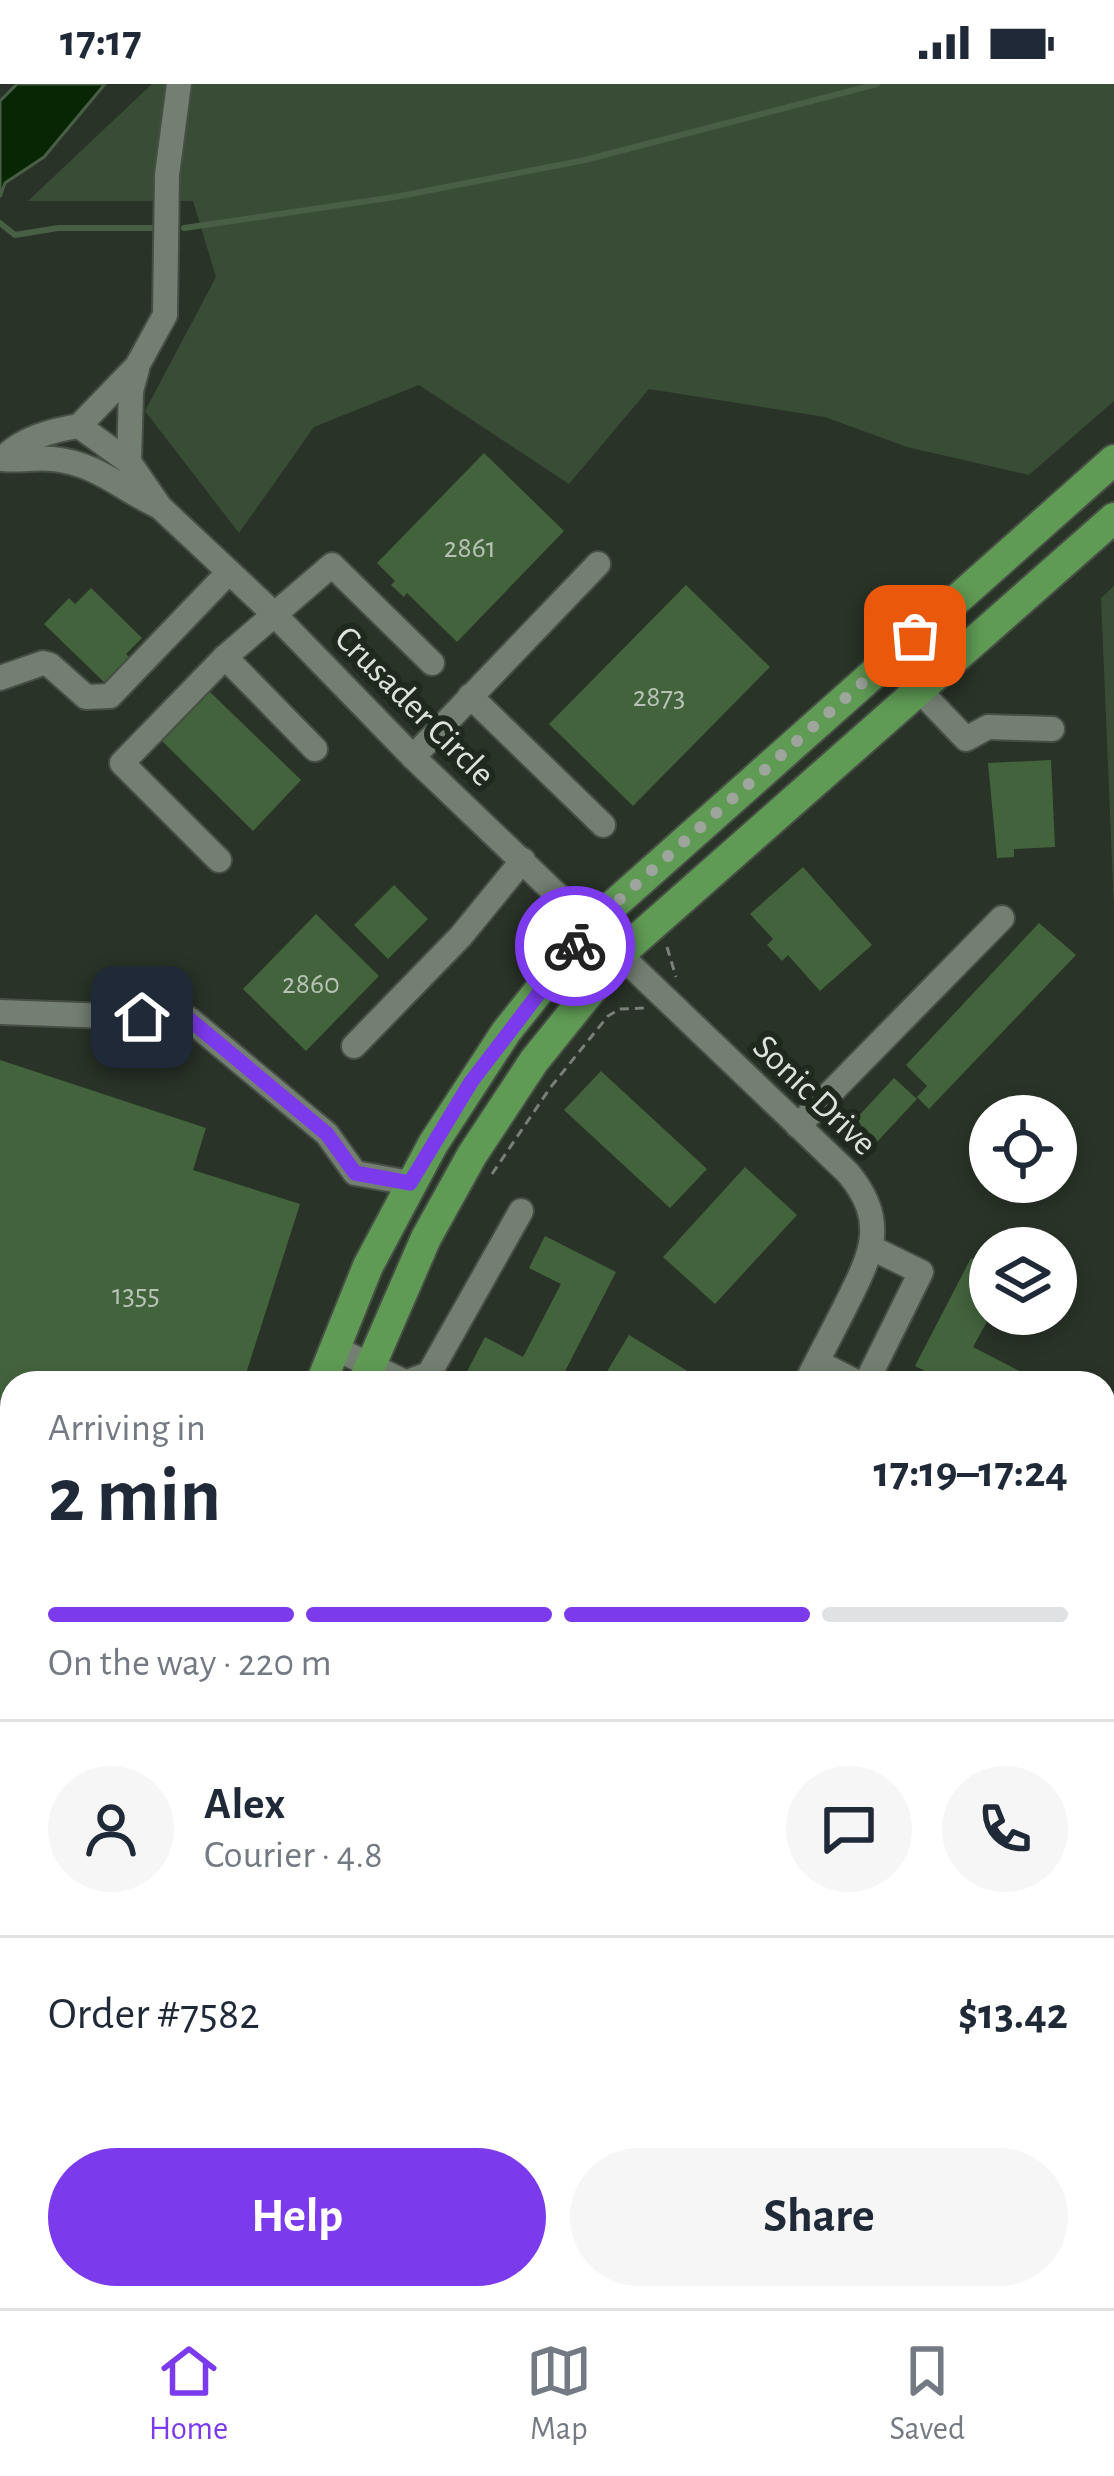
<!DOCTYPE html>
<html lang="en">
<head>
<meta charset="utf-8">
<style>
  :root { --surface:#fff; --page:#f6f6f7; --text:#1f2937; --muted:#747a83; --line:#e0e1e3; --accent:#7c3aed }
  body { margin:0; font-family:"Alegreya Sans",sans-serif; background:var(--page); color:var(--text); height:100vh; display:flex; flex-direction:column; font-size:45px; white-space:nowrap }
  * { box-sizing:border-box; margin:0 }
  p { font-size:39px; color:var(--muted) }
  .icon { flex:none; width:66px; height:66px; fill:none; stroke:currentColor; stroke-width:2; stroke-linecap:round; stroke-linejoin:round }
  .map { position:relative; flex:1; overflow:hidden }
  .details { position:absolute; left:0px; top:1287px; width:1116px; height:939px; display:flex; flex-direction:column; background:var(--surface); border-radius:36px 36px 0 0; box-shadow:0 6px 18px #0003 }
  .details>* { flex:none }
  .fabs { position:absolute; left:969px; top:1011px; display:grid; gap:24px }
  .fabs a { display:grid; place-items:center; width:108px; height:108px; border-radius:50%; background:var(--surface); box-shadow:0 6px 18px #0003; font-size:60px }
  .pin { position:absolute; display:grid; place-items:center; width:102px; height:102px; color:#fff; margin:-51px; border-radius:24px; box-shadow:0 6px 18px #0006 }
  .courier { position:absolute; display:grid; place-items:center; width:120px; height:120px; margin:-60px; border:9px solid #7c3aed; border-radius:50%; background:#fff; color:#222; box-shadow:0 3px 15px #0007 }
  .head em { font-style:normal; font-weight:700 }
  .head div { display:flex; flex-direction:column-reverse }
  .head { display:flex; align-items:center; justify-content:space-between; height:204px; padding:0 48px }
  h1 { font-size:78px; font-weight:700; line-height:90px }
  .bar { display:grid; grid-template-columns:repeat(4,1fr); gap:18px 12px; align-content:center; height:144px; padding:0 48px }
  .bar i { height:15px; border-radius:9px; background:var(--line) }
  .bar .current { background:var(--accent) }
  .bar p { grid-column:span 4 }
  .line { display:flex; align-items:center; gap:30px; padding:0 48px; border-top:3px solid var(--line) }
  .line div { flex:1 }
  .round { display:grid; place-items:center; flex:none; width:126px; height:126px; border-radius:63px; background:var(--page) }
  .primary-button { display:flex; gap:24px; margin-top:auto; padding:24px 48px }
  .primary-button a { flex:1; height:138px; border-radius:72px; background:var(--accent); color:#fff; font-size:48px; font-weight:700; line-height:138px; text-align:center }
  .primary-button a+a { background:var(--page); color:var(--text) }
  .status { display:flex; justify-content:space-between; align-items:center; height:84px; padding:0 60px; background:var(--surface); direction:ltr }
  .status svg { height:33px; fill:currentColor }
  .tabs { display:flex; justify-content:space-around; align-items:center; height:168px; border-top:3px solid var(--line); background:var(--surface); font-size:33px; color:var(--muted) }
  .tabs a { display:grid; justify-items:center; gap:6px }
  .tabs .current { color:var(--accent) }
  .map>svg:first-child { display:block }
  .green { fill:#394d36 }
  .water { fill:#082604; stroke:#485f45; stroke-width:3 }
  .lines { fill:none; stroke-linecap:round; stroke-linejoin:round }
  .stream { stroke:#485f45; stroke-width:6 }
  .building { fill:#43633d }
  .minor-casing { stroke:#464e45; stroke-width:28 }
  .major-casing { stroke:#464e45; stroke-width:34 }
  .path { stroke:#788077; stroke-width:3; stroke-dasharray:9 6; stroke-linecap:butt }
  .minor { stroke:#737f71; stroke-width:24 }
  .major { stroke:#609b55; stroke-width:30 }
  .done { stroke:#9ea59d; stroke-width:12; stroke-dasharray:0 21.6 }
  .route { stroke:#7c3aed; stroke-width:15 }
  .labels { text-anchor:middle; stroke-width:12; stroke-linejoin:round; paint-order:stroke }
  .number-label { font-size:30px; fill:#b6c3b4 }
  .street-label { font-size:36px; fill:#dde3dc; stroke:#1f291e }
</style>
</head>
<body>
<div class="status"><b>17:17</b><svg viewBox="0 0 49 12"><path d="M0 12V9h3v3zM5 12V6h3v6zM10 12V3h3v9zM15 12V0h3v12zM26 1h20v11H26zM47 4h2v5h-2z"/></svg></div>
<div class="map">
<svg width="1114" height="2224" viewBox="0 0 1114 2224">
  <rect width="100%" height="100%" fill="#293327"/>
  <!-- green -->
  <g class="green">
    <polygon points="152,0 1114,0 1114,317 1029,391 907,363 825,333 649,305 569,400 419,301 314,343 239,449 145,327 216,193 193,117 28,117"/>
    <polygon points="1114,502 1114,825 1101,514"/>
  </g>
  <!-- water -->
  <polygon class="water" points="17,0 105,0 44,73 5,99 0,113 0,17"/>
  <g class="lines">
    <!-- stream -->
    <g class="stream">
      <polyline points="0,139 15,151 58,144 152,144"/>
      <polyline points="184,144 395,113 585,76 877,0"/>
    </g>
  </g>
  <!-- building -->
  <g class="building">
    <polygon points="484,369 564,447 457,558 407,509 404,513 391,501 395,497 377,479"/>
    <polygon points="686,501 770,583 633,722 549,640"/>
    <polygon points="91,504 142,554 126,570 132,576 107,601 44,540 69,514 75,520"/>
    <polygon points="208,606 301,696 253,747 160,655"/>
    <polygon points="1051,676 1055,763 1014,765 1014,773 997,774 988,679"/>
    <polygon points="803,783 872,861 820,907 788,871 782,877 767,861 773,855 750,830"/>
    <polygon points="394,801 428,835 388,875 354,841"/>
    <polygon points="316,830 379,892 306,967 243,905"/>
    <polygon points="1039,839 1076,871 929,1025 917,1013 927,1002 906,981"/>
    <polygon points="0,976 206,1044 193,1086 300,1120 243,1299 12,1299 12,1324 0,1320"/>
    <polygon points="601,987 707,1085 670,1124 564,1026"/>
    <polygon points="894,994 917,1015 876,1059 853,1038"/>
    <polygon points="745,1083 797,1131 715,1220 663,1173"/>
    <polygon points="545,1152 616,1188 559,1299 461,1299 485,1253 523,1273 561,1200 529,1184"/>
    <polygon points="971,1174 990,1184 990,1232 973,1263 1033,1294 1030,1299 948,1299 915,1282"/>
    <polygon points="629,1251 707,1299 622,1299 606,1289"/>
    <polygon points="0,1470 12,1474 12,1657 0,1653"/>
    <polygon points="0,1881 12,1885 12,1957 0,1953"/>
    <polygon points="0,2131 12,2133 11,2178 0,2177"/>
    <polygon points="897,2214 1007,2214 999,2224 889,2224"/>
  </g>
  <g class="lines">
    <!-- minor casing -->
    <g class="minor-casing">
      <g id="minor">
        <polyline points="79,342 137,282 165,231 167,91 179,0"/>
        <polyline points="129,378 131,307 137,285"/>
        <path d="M160 423C123 406 96 379 53 375 36 373 20 377 3 375 20 355 53 346 79 342L129 378 160 423 273 529 413 673 848 1089C889 1138 871 1171 846 1221 833 1247 819 1273 806 1299"/>
        <polyline points="225,573 315,665"/>
        <polyline points="0,594 43,579 50,581 86,613 110,612 228,489"/>
        <polyline points="919,606 966,655 988,643 1052,645"/>
        <polyline points="470,612 603,741"/>
        <polyline points="413,673 598,480"/>
        <polyline points="219,776 122,679 225,573 332,481 432,579"/>
        <polyline points="0,928 189,935 327,1050 355,1089 410,1099"/>
        <polyline points="354,962 461,852 523,776"/>
        <polyline points="798,1042 1002,834"/>
        <polyline points="335,1264 407,1299"/>
        <polyline points="817,1278 858,1299"/>
        <polyline points="407,1298 429,1290 521,1127"/>
        <polyline points="866,1299 921,1188 872,1164"/>
        <polyline points="0,1392 12,1396"/>
        <polyline points="0,1707 12,1711"/>
        <polyline points="0,1789 12,1793"/>
        <polyline points="1104,2087 1114,2094"/>
        <polyline points="1104,2174 1114,2160"/>
        <polyline points="1104,2192 1114,2200"/>
        <polyline points="727,2214 740,2224"/>
        <polyline points="827,2224 854,2214"/>
        <polyline points="1067,2224 1075,2214"/>
      </g>
    </g>
    <!-- major casing -->
    <g class="major-casing">
      <g id="major">
        <polyline points="321,1299 368,1182 433,1060 506,948 592,840 1114,376"/>
        <polyline points="363,1299 426,1154 472,1071 534,977 621,869 1114,434"/>
        <polyline points="61,2224 62,2214"/>
        <polyline points="101,2224 102,2214"/>
      </g>
    </g>
    <!-- path -->
    <g class="path">
      <polyline points="667,863 676,893"/>
      <polyline points="492,1090 550,1004 608,932 620,925 645,924"/>
    </g>
    <!-- minor -->
    <use href="#minor" class="minor"/>
    <!-- major -->
    <use href="#major" class="major"/>
  </g>
  <g class="lines">
    <!-- done -->
    <polyline class="done" points="575,862 623,812 915,552"/>
    <!-- route -->
    <polyline class="route" points="142,933 189,935 327,1050 355,1089 410,1099 471,998 575,862"/>
  </g>
  <g class="labels">
    <!-- number labels -->
    <g class="number-label">
      <text x="470" y="473">2861</text>
      <text x="659" y="622">2873</text>
      <text x="311" y="909">2860</text>
      <text x="136" y="1220">1355</text>
    </g>
    <!-- street labels -->
    <g class="street-label">
      <text transform="translate(416 621) rotate(45)" y="13">Crusader Circle</text>
      <text transform="translate(816 1010) rotate(44)" y="13">Sonic Drive</text>
    </g>
  </g>
</svg>
<div class="fabs">
<a><svg class="icon" aria-label="locate" viewBox="0 0 24 24"><circle cx="12" cy="12" r="6"/><path d="M12 2v4M12 18v4M2 12h4M18 12h4"/></svg></a>
<a><svg class="icon" aria-label="layers" viewBox="0 0 24 24"><path d="M12 4l9 5-9 5-9-5zM3 14l9 5 9-5"/></svg></a>
</div>
<div class="pin" style="left:915px;top:552px;background:#ea580c"><svg class="icon" aria-label="bag" viewBox="0 0 24 24"><path d="M5 8h14l-1 12H6zM9 8a3 3 0 0 1 6 0"/></svg></div>
<div class="pin" style="left:142px;top:933px;background:#1f2937"><svg class="icon" aria-label="home" viewBox="0 0 24 24"><path d="M3 11l9-7 9 7M6 9v11h12V9"/></svg></div>
<div class="courier" style="left:575px;top:862px"><svg class="icon" aria-label="bike" viewBox="0 0 24 24"><circle cx="6" cy="16" r="4"/><circle cx="18" cy="16" r="4"/><path d="M6 16l4-8h5l3 8M10 8l3 8H6M13 5h3"/></svg></div>
<section class="details">
<div class="head"><div><h1>2 min</h1><p>Arriving in</p></div><em>17:19–17:24</em></div>
<div class="bar"><i class="current"></i><i class="current"></i><i class="current"></i><i></i><p>On the way · 220 m</p></div>
<div class="line" style="height:216px"><a class="round"><svg class="icon" aria-label="person" viewBox="0 0 24 24"><circle cx="12" cy="8" r="4"/><path d="M4 21q1-7 8-7t8 7"/></svg></a><div><b>Alex</b><p>Courier · 4.8</p></div><a class="round"><svg class="icon" aria-label="chat" viewBox="0 0 24 24"><path d="M4 5h16v11H9l-5 4z"/></svg></a><a class="round"><svg class="icon" aria-label="phone" viewBox="0 0 24 24"><path d="M5 4h4l2 5-3 2q2 4 5 5l2-3 5 2v4C11 20 4 13 5 4z"/></svg></a></div>
<div class="line" style="height:156px"><div>Order #7582</div><b>$13.42</b></div>
<div class="primary-button"><a>Help</a><a>Share</a></div>
</section>
</div>
<nav class="tabs">
<a class="current"><svg class="icon" aria-label="home" viewBox="0 0 24 24"><path d="M3 11l9-7 9 7M6 9v11h12V9"/></svg>Home</a>
<a><svg class="icon" aria-label="map" viewBox="0 0 24 24"><path d="M3 6l6-2 6 2 6-2v14l-6 2-6-2-6 2zM9 4v14M15 6v14"/></svg>Map</a>
<a><svg class="icon" aria-label="saved" viewBox="0 0 24 24"><path d="M7 4h10v16l-5-4-5 4z"/></svg>Saved</a>
</nav>
</body>
</html>
